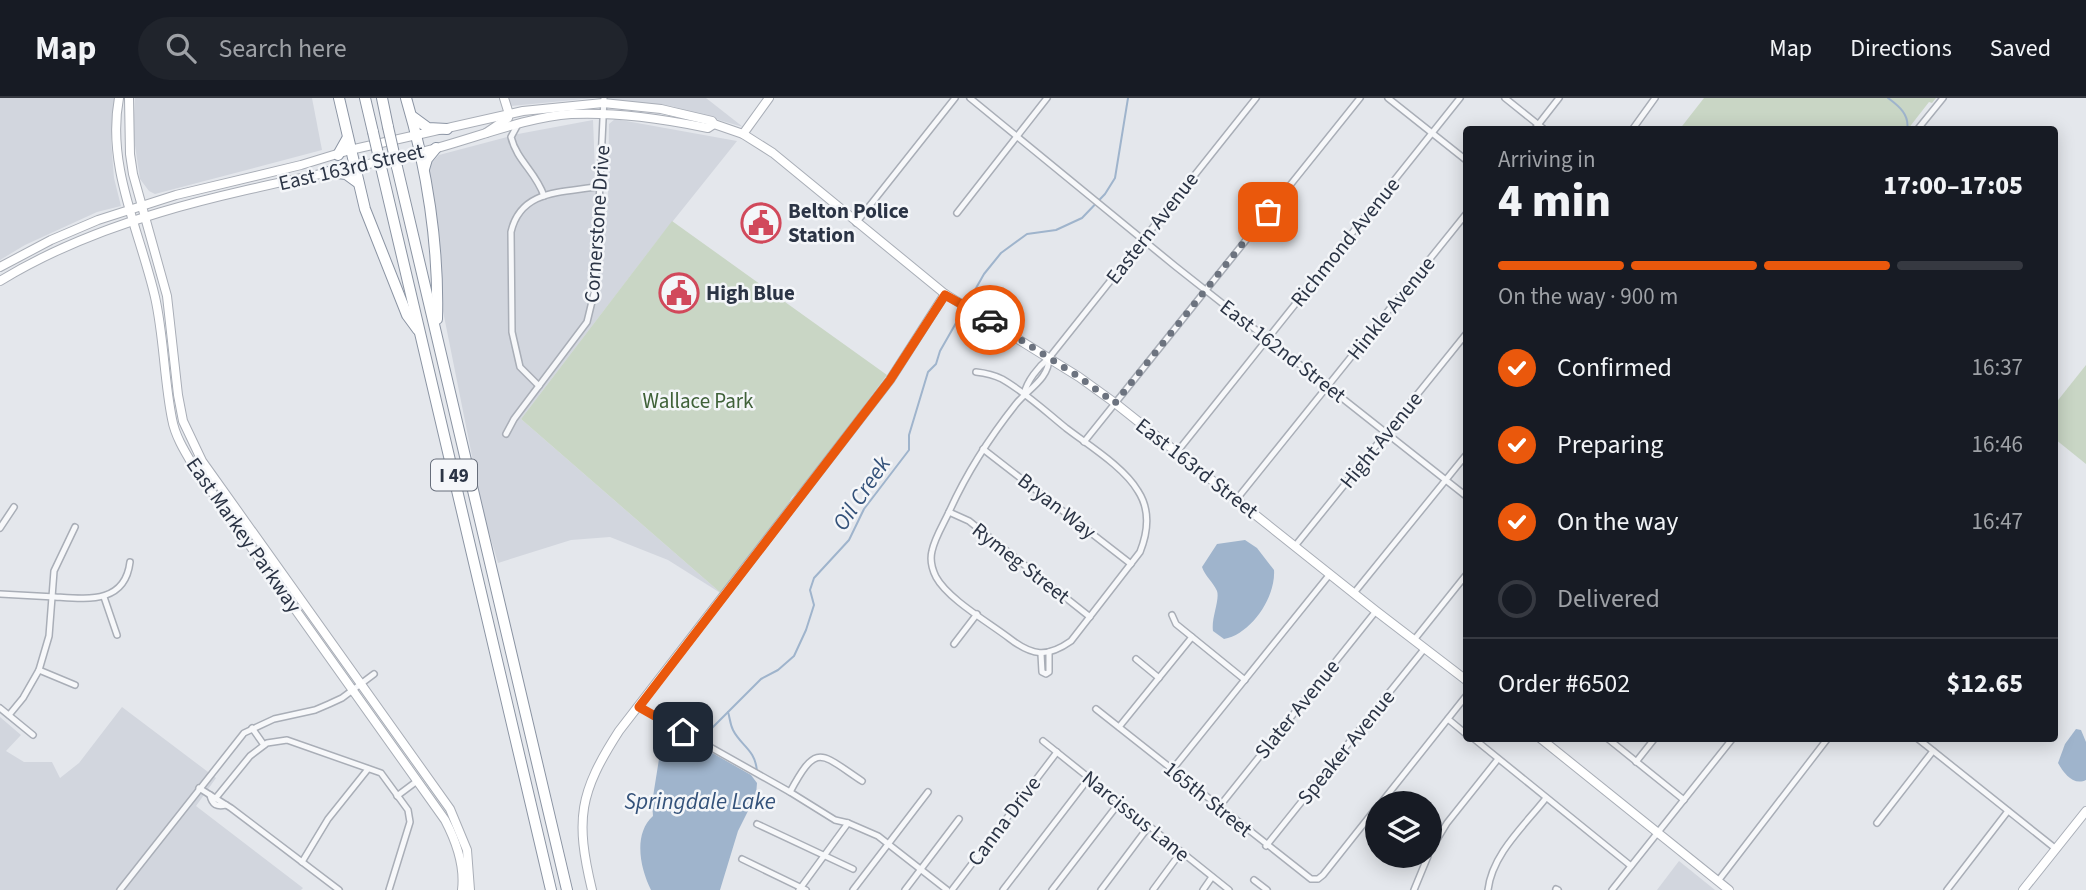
<!DOCTYPE html>
<html lang="en">
<head>
<meta charset="utf-8">
<style>
  :root { --surface:#171b24; --page:#20242c; --text:#f1f3f6; --muted:#9ea1a6; --line:#363941; --accent:#ea580c }
  body { margin:0; font-family:"Source Sans 3",sans-serif; background:var(--page); color:var(--text); height:100vh; display:flex; flex-direction:column; font-size:26px; white-space:nowrap }
  * { box-sizing:border-box; margin:0 }
  p { font-size:23px; color:var(--muted) }
  .icon { flex:none; width:38px; height:38px; fill:none; stroke:currentColor; stroke-width:2; stroke-linecap:round; stroke-linejoin:round }
  .map { position:relative; flex:1; overflow:hidden }
  .drawer { position:absolute; left:1463px; top:28px; width:595px; height:616px; display:flex; flex-direction:column; background:var(--surface); border-radius:7px; box-shadow:0 4px 18px #0003 }
  .drawer>* { flex:none }
  .tools { position:absolute; left:1365px; top:693px; display:grid; gap:14px }
  .tools a { display:grid; place-items:center; width:77px; height:77px; border-radius:50%; background:var(--surface); box-shadow:0 4px 18px #0003; font-size:35px }
  .pin { position:absolute; display:grid; place-items:center; width:60px; height:60px; color:#fff; margin:-30px; border-radius:14px; box-shadow:0 4px 10px #0006 }
  .courier { position:absolute; display:grid; place-items:center; width:70px; height:70px; margin:-35px; border:5px solid #ea580c; border-radius:50%; background:#fff; color:#222; box-shadow:0 2px 9px #0007 }
  .headline em { font-style:normal; font-weight:800 }
  .headline div { display:flex; flex-direction:column-reverse }
  .headline { display:flex; align-items:center; justify-content:space-between; height:119px; padding:0 35px }
  h1 { font-size:46px; font-weight:800; line-height:52px }
  .bar { display:grid; grid-template-columns:repeat(4,1fr); gap:10px 7px; align-content:center; height:84px; padding:0 35px }
  .bar i { height:9px; border-radius:5px; background:var(--line) }
  .bar .current { background:var(--accent) }
  .bar p { grid-column:span 4 }
  .line { display:flex; align-items:center; gap:18px; padding:0 35px; border-top:2px solid var(--line) }
  .line div { flex:1 }
  ol { padding:0 35px; list-style:none }
  li { display:flex; align-items:center; gap:21px; height:77px }
  li p { margin-inline-start:auto }
  li .icon { padding:7px; border-radius:50%; background:var(--accent); color:#fff; stroke-width:4 }
  li:last-child { color:var(--muted) }
  li i { width:38px; height:38px; border:4px solid var(--line); border-radius:50% }
  header { display:flex; align-items:center; gap:42px; box-sizing:border-box; height:98px; padding:0 35px; background:var(--surface); border-bottom:2px solid var(--line) }
  header strong { font-size:33px }
  nav { display:flex; gap:38px; margin-inline-start:auto; font-size:24px }
  .search { width:490px; height:63px; background:var(--page); display:flex; align-items:center; gap:18px; box-sizing:border-box; padding:0 24px; border-radius:38px; color:var(--muted); font-size:26px }
  .map>svg:first-child { display:block }
  .built { fill:#d2d6de }
  .green { fill:#c9d6c5 }
  .water { fill:#9fb4cc }
  .lines { fill:none; stroke-linecap:round; stroke-linejoin:round }
  .stream { stroke:#9fb4cc; stroke-width:2 }
  .street-casing { stroke:#a9aeb7; stroke-width:8 }
  .secondary-casing { stroke:#a9aeb7; stroke-width:10 }
  .highway-casing { stroke:#8b94a3; stroke-width:12 }
  .street { stroke:#f7f8fa; stroke-width:5 }
  .secondary { stroke:#fff; stroke-width:8 }
  .highway { stroke:#fff; stroke-width:10 }
  .highway-bridge-casing { stroke:#8b94a3; stroke-width:12; stroke-linecap:butt }
  .highway-bridge { stroke:#fff; stroke-width:10 }
  .done { stroke:#6c737f; stroke-width:7; stroke-dasharray:0 12.6 }
  .route { stroke:#ea580c; stroke-width:9 }
  .labels { text-anchor:middle; stroke-width:5; stroke-linejoin:round; paint-order:stroke }
  .shield { fill:#f4f6f9; stroke:#676e7b; stroke-width:2 }
  .shield-label { font-size:19px; font-weight:bold; fill:#2b3445 }
  .street-label { font-size:21px; fill:#2b3445; stroke:#f4f6f9 }
  .poi-label { font-size:21px; font-weight:bold; fill:#2b3445; stroke:#f4f6f9; text-anchor:start }
  .park-label { font-size:21px; fill:#3f6138; stroke:#f4f6f9 }
  .water-label { font-size:23px; font-style:italic; fill:#34527a; stroke:#f4f6f9 }
</style>
</head>
<body>
<header>
<strong>Map</strong>
<div class="search"><svg class="icon" aria-label="search" viewBox="0 0 24 24"><circle cx="10" cy="10" r="6"/><path d="M15 15l6 6"/></svg>Search here</div>
<nav><a>Map</a><a>Directions</a><a>Saved</a></nav>
</header>
<div class="map">
<svg width="2086" height="792" viewBox="0 0 2086 792">
  <rect width="100%" height="100%" fill="#e4e7ec"/>
  <!-- built -->
  <g class="built">
    <polygon points="0,0 115,0 111,42 114,80 121,108 97,114 25,147 0,162"/>
    <polygon points="135,0 312,0 322,52 155,96 149,93 140,81 133,34"/>
    <polygon points="509,0 706,0 743,29 671,8 595,0 511,8"/>
    <polygon points="615,21 737,43 657,143 521,321 722,496 668,462 610,439 571,442 498,465 484,418 443,213 439,135 428,76 429,67 439,57 518,36 593,22 596,98 608,104 609,26"/>
    <polygon points="122,609 216,680 196,708 303,790 301,792 0,792 0,619 21,637 6,653 24,664 52,664 60,680 79,665"/>
    <polygon points="1679,763 1715,792 1657,792"/>
  </g>
  <!-- green -->
  <g class="green">
    <polygon points="1704,0 1936,0 1932,5 1929,4 1908,31 1679,32"/>
    <polygon points="672,123 887,277 804,388 792,399 782,417 722,496 521,321"/>
    <polygon points="2086,267 2086,366 2055,341 2055,306"/>
  </g>
  <!-- water -->
  <g class="water">
    <path d="M1245 442 1257 450 1274 472C1276 499 1251 536 1224 541L1213 533C1211 520 1220 502 1217 493 1213 484 1205 478 1202 469L1217 446Z"/>
    <path d="M2076 631 2081 632 2086 644V682C2074 688 2064 676 2058 665L2065 646Z"/>
    <path d="M672 632 751 677 757 685 756 697 738 733 720 792H651C640 770 633 736 653 718L652 705 663 636Z"/>
  </g>
  <g class="lines">
    <!-- stream -->
    <g class="stream">
      <path d="M1888 0C1899 8 1910 17 1907 32"/>
      <polyline points="967,206 984,176 1001,155 1027,136 1056,132 1082,120 1105,96 1115,80 1128,0"/>
      <path d="M728 614C730 620 730 626 733 632 741 648 755 651 757 673"/>
      <polyline points="708,634 761,581 778,572 794,558 806,532 814,507 810,492 814,480 849,442 864,411 909,352 909,337 928,274 936,266 940,253 964,211"/>
    </g>
    <!-- street casing -->
    <g class="street-casing">
      <g id="street">
        <polyline points="970,0 1175,168 1466,398"/>
        <polyline points="1388,0 1466,62"/>
        <polyline points="1505,0 1545,32"/>
        <path d="M517 28 511 39C517 63 536 74 544 98"/>
        <polyline points="1534,32 1559,0"/>
        <polyline points="1632,32 1655,0"/>
        <polyline points="1917,32 1943,0"/>
        <polyline points="957,115 1047,0"/>
        <polyline points="856,125 955,0"/>
        <path d="M976 274C985 275 994 277 1002 281 1025 294 1045 313 1066 330 1088 347 1124 369 1138 393 1151 413 1148 434 1140 454L1071 543C1047 560 1032 558 1009 540 988 524 948 501 936 479 932 471 930 461 932 453 935 439 943 427 949 414 967 374 989 340 1016 306 1028 291 1049 281 1049 260"/>
        <path d="M539 288 520 269 512 234 511 134C521 90 565 95 601 88"/>
        <path d="M1024 296C1027 283 1038 269 1049 260L1256 0"/>
        <polyline points="506,336 514,321 587,224 595,191 604,0"/>
        <polyline points="1084,344 1360,0"/>
        <polyline points="983,351 1131,466"/>
        <polyline points="1177,354 1460,0"/>
        <polyline points="1236,402 1466,116"/>
        <polyline points="949,414 969,423 1090,519"/>
        <polyline points="0,430 14,409"/>
        <polyline points="1295,448 1466,236"/>
        <polyline points="1354,495 1466,357"/>
        <path d="M0 496C18 497 37 498 55 499 87 501 125 506 130 464"/>
        <polyline points="104,499 117,537"/>
        <polyline points="1172,517 1176,526 1245,582"/>
        <polyline points="1414,542 1466,477"/>
        <polyline points="954,546 977,516"/>
        <polyline points="1041,556 1042,574 1046,576 1049,574 1049,554"/>
        <polyline points="1136,561 1159,580"/>
        <polyline points="39,572 75,587"/>
        <polyline points="639,609 790,694 835,722 848,725 878,738 947,792"/>
        <polyline points="0,610 33,637"/>
        <polyline points="1096,611 1311,781 1318,781 1323,777 1377,709"/>
        <polyline points="9,617 23,600 39,572 49,538 54,473 75,429"/>
        <polyline points="1448,621 1466,636"/>
        <polyline points="1119,629 1192,539"/>
        <polyline points="252,630 264,647"/>
        <polyline points="1473,640 1631,768"/>
        <polyline points="1607,640 1684,702"/>
        <polyline points="1917,640 2056,751"/>
        <polyline points="1043,643 1229,792"/>
        <polyline points="1636,664 1655,640"/>
        <polyline points="1172,672 1330,476"/>
        <polyline points="199,690 231,710 339,792"/>
        <path d="M790 694C817 644 820 655 862 683"/>
        <path d="M210 697C212 707 217 709 226 707"/>
        <polyline points="397,698 417,683"/>
        <polyline points="215,701 250,658 267,645 287,642 381,675 408,712 410,724 389,792"/>
        <polyline points="1381,705 1466,598"/>
        <polyline points="1219,709 1376,513"/>
        <polyline points="1877,725 1933,653"/>
        <polyline points="757,726 853,771"/>
        <polyline points="1266,748 1425,550"/>
        <polyline points="1430,753 1447,725 1498,661"/>
        <polyline points="742,761 806,792"/>
        <polyline points="302,764 328,721 368,671"/>
        <polyline points="1254,782 1267,792"/>
        <polyline points="1718,783 1828,640"/>
        <polyline points="1556,791 1558,792"/>
        <polyline points="120,792 244,635 274,621 315,612 329,606 342,600 374,576"/>
        <polyline points="799,792 848,725"/>
        <polyline points="853,792 928,694"/>
        <polyline points="905,792 959,721"/>
        <polyline points="952,792 1057,654"/>
        <polyline points="1003,792 1089,680"/>
        <polyline points="1052,792 1119,705"/>
        <polyline points="1101,792 1149,728"/>
        <polyline points="1153,792 1181,754"/>
        <polyline points="1203,792 1212,779"/>
        <polyline points="1414,792 1428,758"/>
        <path d="M1488 792C1492 756 1525 727 1546 700"/>
        <polyline points="1612,792 1733,640"/>
        <polyline points="1947,792 2008,713"/>
      </g>
    </g>
    <!-- secondary casing -->
    <g class="secondary-casing">
      <g id="secondary">
        <path d="M119 0C106 68 140 134 155 199 164 239 164 281 172 321 175 338 185 354 194 369L445 722C456 743 465 768 462 792"/>
        <polyline points="129,0 130,56 133,76 167,198 178,297 183,323 202,363 450,711 467,752 470,792"/>
        <polyline points="486,35 508,20 509,16 504,0"/>
        <polyline points="743,36 769,0"/>
        <polyline points="0,169 51,142 98,122 176,97 301,67 350,52 523,13 603,5 661,11 712,23 714,26 743,36 773,55 945,196 1079,279 1115,305 1376,513 1466,582"/>
        <path d="M0 183C126 106 276 88 418 55 465 44 524 19 571 16 618 14 663 21 708 30L714 26"/>
        <polyline points="1540,640 1729,792"/>
        <path d="M592 792C575 721 579 695 619 633L890 282 945 196"/>
        <polyline points="2023,792 2086,713"/>
      </g>
    </g>
    <!-- highway casing -->
    <g class="highway-casing">
      <g id="highway">
        <polyline points="339,0 365,111 407,217 418,232"/>
        <polyline points="365,0 373,34"/>
        <polyline points="382,0 388,29"/>
        <path d="M406 0C427 70 439 148 437 221"/>
        <polyline points="413,19 428,30 447,31"/>
        <polyline points="338,57 347,41"/>
        <polyline points="381,69 551,792"/>
        <polyline points="397,69 567,792"/>
        <polyline points="424,71 427,61 436,50"/>
        <polyline points="329,74 346,76 357,84"/>
      </g>
    </g>
    <!-- street -->
    <use href="#street" class="street"/>
    <!-- secondary -->
    <use href="#secondary" class="secondary"/>
    <!-- highway -->
    <use href="#highway" class="highway"/>
    <!-- highway-bridge casing -->
    <g class="highway-bridge-casing">
      <g id="highway-bridge">
        <polyline points="388,29 397,69"/>
        <polyline points="373,34 381,69"/>
      </g>
    </g>
    <!-- highway-bridge -->
    <use href="#highway-bridge" class="highway-bridge"/>
  </g>
  <g class="lines">
    <!-- done -->
    <polyline class="done" points="990,222 1079,279 1115,305 1268,114"/>
    <!-- route -->
    <polyline class="route" points="683,634 639,609 890,282 945,197 990,222"/>
  </g>
  <!-- icons -->
  <defs>
    <g id="civic-ring" transform="scale(2.0125)"><circle r="9.5" fill="#f4f6f9" stroke="#d1495b" stroke-width="1.5"/><path d="M-.6-6.5H3V-4.5H.6V-3L4-1V1h2V6H-6V1h2V-1L-.6-3ZM-1.2 2.5V6h2.4V2.5Z" fill="#d1495b"/></g>
  </defs>
  <g fill-rule="evenodd">
    <use href="#civic-ring" x="761" y="125"/>
    <use href="#civic-ring" x="679" y="195"/>
  </g>
  <g class="labels">
    <!-- shield labels -->
    <rect class="shield" x="431" y="361.5" width="46" height="31" rx="5"/>
    <g class="shield-label">
      <text x="454" y="384">I 49</text>
    </g>
    <!-- street labels -->
    <g class="street-label">
      <text transform="translate(351 69) rotate(-13)" y="7">East 163rd Street</text>
      <text transform="translate(597 126) rotate(-86)" y="7">Cornerstone Drive</text>
      <text transform="translate(1152 130) rotate(-52)" y="7">Eastern Avenue</text>
      <text transform="translate(1345 144) rotate(-51)" y="7">Richmond Avenue</text>
      <text transform="translate(1391 210) rotate(-51)" y="7">Hinkle Avenue</text>
      <text transform="translate(1283 253) rotate(38)" y="7">East 162nd Street</text>
      <text transform="translate(1381 342) rotate(-51)" y="7">Hight Avenue</text>
      <text transform="translate(1197 370) rotate(38)" y="7">East 163rd Street</text>
      <text transform="translate(1057 408) rotate(38)" y="7">Bryan Way</text>
      <text transform="translate(244 437) rotate(55)" y="7">East Markey Parkway</text>
      <text transform="translate(1021 465) rotate(38)" y="7">Rymeg Street</text>
      <text transform="translate(1297 611) rotate(-51)" y="7">Slater Avenue</text>
      <text transform="translate(1346 649) rotate(-51)" y="7">Speaker Avenue</text>
      <text transform="translate(1208 701) rotate(39)" y="7">165th Street</text>
      <text transform="translate(1136 718) rotate(39)" y="7">Narcissus Lane</text>
      <text transform="translate(1004 723) rotate(-53)" y="7">Canna Drive</text>
    </g>
    <!-- poi labels -->
    <g class="poi-label">
      <text x="788" y="120">Belton Police<tspan x="788" dy="24">Station</tspan></text>
      <text x="706" y="202">High Blue</text>
    </g>
    <!-- park labels -->
    <g class="park-label">
      <text x="698" y="310">Wallace Park</text>
    </g>
    <!-- water labels -->
    <g class="water-label">
      <text transform="translate(861 395) rotate(-56)" y="8">Oil Creek</text>
      <text x="700" y="711">Springdale Lake</text>
    </g>
  </g>
</svg>
<div class="tools">
<a><svg class="icon" aria-label="layers" viewBox="0 0 24 24"><path d="M12 4l9 5-9 5-9-5zM3 14l9 5 9-5"/></svg></a>
</div>
<div class="pin" style="left:1268px;top:114px;background:#ea580c"><svg class="icon" aria-label="bag" viewBox="0 0 24 24"><path d="M5 8h14l-1 12H6zM9 8a3 3 0 0 1 6 0"/></svg></div>
<div class="pin" style="left:683px;top:634px;background:#1f2937"><svg class="icon" aria-label="home" viewBox="0 0 24 24"><path d="M3 11l9-7 9 7M6 9v11h12V9"/></svg></div>
<div class="courier" style="left:990px;top:222px"><svg class="icon" aria-label="car" viewBox="0 0 24 24"><path d="M5 17H2v-5l4-1 3-4h7l3 4 3 1v5h-3M9 17h6M6 11h13"/><circle cx="7" cy="17" r="2"/><circle cx="17" cy="17" r="2"/></svg></div>
<section class="drawer">
<div class="headline"><div><h1>4 min</h1><p>Arriving in</p></div><em>17:00–17:05</em></div>
<div class="bar"><i class="current"></i><i class="current"></i><i class="current"></i><i></i><p>On the way · 900 m</p></div>
<ol>
<li><svg class="icon" aria-label="check" viewBox="0 0 24 24"><path d="M5 12l5 5 9-10"/></svg>Confirmed<p>16:37</p></li>
<li><svg class="icon" aria-label="check" viewBox="0 0 24 24"><path d="M5 12l5 5 9-10"/></svg>Preparing<p>16:46</p></li>
<li><svg class="icon" aria-label="check" viewBox="0 0 24 24"><path d="M5 12l5 5 9-10"/></svg>On the way<p>16:47</p></li>
<li><i></i>Delivered</li>
</ol>
<div class="line" style="height:91px"><div>Order #6502</div><b>$12.65</b></div>
</section>
</div>
</body>
</html>
